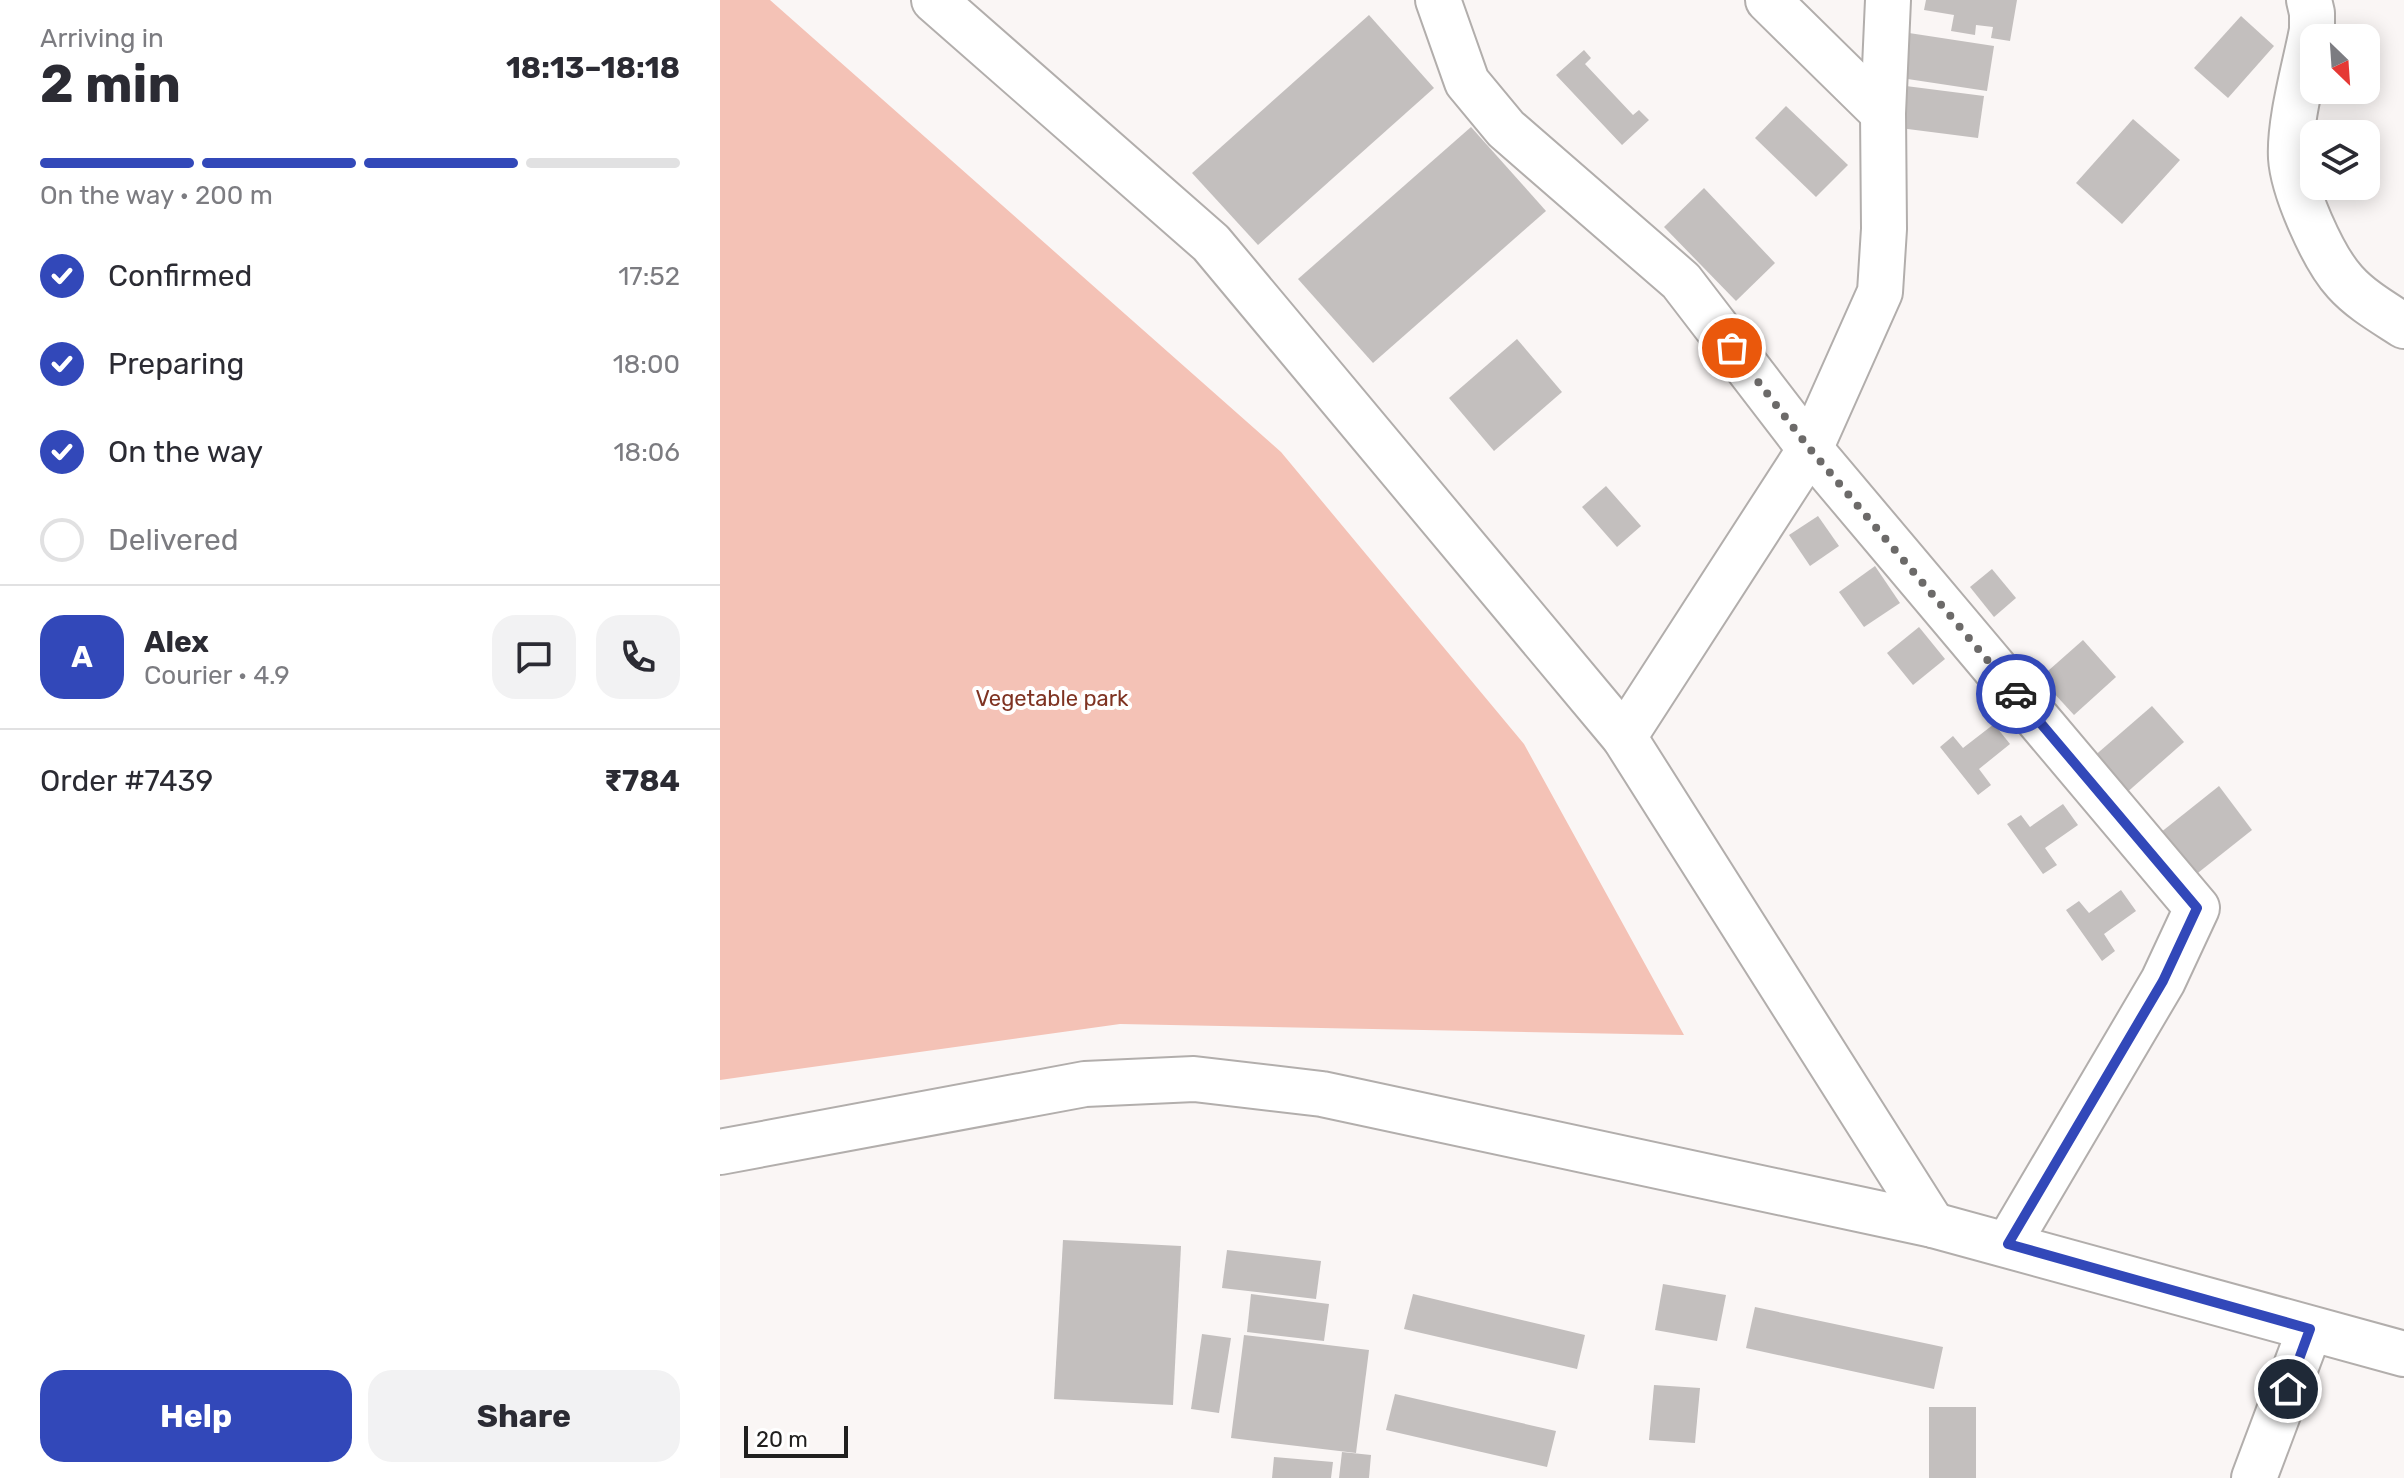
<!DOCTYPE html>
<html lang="en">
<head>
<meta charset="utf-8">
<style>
  :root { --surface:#fff; --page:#f2f2f3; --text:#2b2b33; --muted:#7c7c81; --line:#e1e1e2; --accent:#3248b9 }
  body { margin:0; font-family:Rubik,sans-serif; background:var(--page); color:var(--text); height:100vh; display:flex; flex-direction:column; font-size:30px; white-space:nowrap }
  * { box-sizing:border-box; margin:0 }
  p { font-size:26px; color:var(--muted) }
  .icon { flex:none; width:44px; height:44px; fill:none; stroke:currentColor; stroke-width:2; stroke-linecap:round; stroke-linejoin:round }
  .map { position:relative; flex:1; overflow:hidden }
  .details { display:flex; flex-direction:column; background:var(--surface); width:720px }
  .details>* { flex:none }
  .needle { width:52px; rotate:155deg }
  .buttons { position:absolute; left:1580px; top:24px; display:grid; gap:16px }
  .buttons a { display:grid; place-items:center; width:80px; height:80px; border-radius:16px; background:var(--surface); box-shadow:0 4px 20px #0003; font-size:40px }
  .scale { position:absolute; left:24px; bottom:20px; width:104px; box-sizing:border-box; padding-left:8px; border:4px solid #201f1e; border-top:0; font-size:22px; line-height:28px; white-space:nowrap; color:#201f1e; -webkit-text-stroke:6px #fff; paint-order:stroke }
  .pin { position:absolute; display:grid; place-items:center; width:68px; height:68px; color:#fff; margin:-34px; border:4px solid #fff; border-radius:50%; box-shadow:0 2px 8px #0007 }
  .courier { position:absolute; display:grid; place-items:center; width:80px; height:80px; margin:-40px; border:6px solid #3248b9; border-radius:50%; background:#fff; color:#222; box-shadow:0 2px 10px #0007 }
  .headline em { font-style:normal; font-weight:700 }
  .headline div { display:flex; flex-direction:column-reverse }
  .headline { display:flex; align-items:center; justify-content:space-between; height:136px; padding:0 40px }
  h1 { font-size:52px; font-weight:700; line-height:60px }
  .bar { display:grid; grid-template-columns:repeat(4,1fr); gap:12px 8px; align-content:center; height:96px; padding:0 40px }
  .bar i { height:10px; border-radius:6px; background:var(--line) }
  .bar .on { background:var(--accent) }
  .bar p { grid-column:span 4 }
  .line { display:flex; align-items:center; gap:20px; padding:0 40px; border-top:2px solid var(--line) }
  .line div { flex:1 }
  .round { display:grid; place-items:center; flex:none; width:84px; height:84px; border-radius:24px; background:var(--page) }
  ol { padding:0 40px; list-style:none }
  li { display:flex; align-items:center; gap:24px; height:88px }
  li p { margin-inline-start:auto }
  li .icon { padding:8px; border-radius:50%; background:var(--accent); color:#fff; stroke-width:4 }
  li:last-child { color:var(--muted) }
  li i { width:44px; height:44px; border:4px solid var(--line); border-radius:50% }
  .button { display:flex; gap:16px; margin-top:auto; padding:16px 40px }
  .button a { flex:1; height:92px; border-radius:24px; background:var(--accent); color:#fff; font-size:32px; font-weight:700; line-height:92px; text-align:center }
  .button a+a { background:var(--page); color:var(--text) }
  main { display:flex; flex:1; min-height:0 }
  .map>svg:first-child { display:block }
  .green { fill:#f4c2b6 }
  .building { fill:#c3bfbe }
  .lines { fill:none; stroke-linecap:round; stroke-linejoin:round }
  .minor-casing { stroke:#b2aeac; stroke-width:48 }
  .major-casing { stroke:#b2aeac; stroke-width:48 }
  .minor { stroke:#fff; stroke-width:44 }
  .major { stroke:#fff; stroke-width:44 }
  .done { stroke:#6c6a69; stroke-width:8; stroke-dasharray:0 14.4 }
  .route { stroke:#3248b9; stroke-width:10 }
  .labels { text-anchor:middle; stroke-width:8; stroke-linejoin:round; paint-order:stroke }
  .park-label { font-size:22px; fill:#7f3322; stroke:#fff }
</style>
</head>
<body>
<main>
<section class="details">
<div class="headline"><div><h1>2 min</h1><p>Arriving in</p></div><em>18:13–18:18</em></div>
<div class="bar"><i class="on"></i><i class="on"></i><i class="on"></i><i></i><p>On the way · 200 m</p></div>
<ol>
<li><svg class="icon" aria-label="check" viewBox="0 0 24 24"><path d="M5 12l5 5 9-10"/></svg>Confirmed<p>17:52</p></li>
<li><svg class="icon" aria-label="check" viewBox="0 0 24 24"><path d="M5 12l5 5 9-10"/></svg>Preparing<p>18:00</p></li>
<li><svg class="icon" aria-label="check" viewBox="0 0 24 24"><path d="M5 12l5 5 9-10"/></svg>On the way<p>18:06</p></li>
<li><i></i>Delivered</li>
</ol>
<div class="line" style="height:144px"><b class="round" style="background:var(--accent);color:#fff">A</b><div><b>Alex</b><p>Courier · 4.9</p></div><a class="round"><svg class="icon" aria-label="chat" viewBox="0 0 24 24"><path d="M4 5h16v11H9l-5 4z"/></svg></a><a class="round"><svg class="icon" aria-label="phone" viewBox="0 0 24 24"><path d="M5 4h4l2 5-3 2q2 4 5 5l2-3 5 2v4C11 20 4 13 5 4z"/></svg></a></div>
<div class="line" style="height:104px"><div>Order #7439</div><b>₹784</b></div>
<div class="button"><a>Help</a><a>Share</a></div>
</section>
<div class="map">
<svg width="1684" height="1478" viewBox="0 0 1684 1478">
  <rect width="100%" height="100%" fill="#faf6f5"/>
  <!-- green -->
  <polygon class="green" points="0,0 50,0 561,452 804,744 964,1035 400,1024 0,1080"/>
  <!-- building -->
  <g class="building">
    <polygon points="1206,0 1297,0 1290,41 1271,38 1273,27 1256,25 1255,35 1231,31 1234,15 1204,10"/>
    <polygon points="649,15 714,88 538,245 472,173"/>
    <polygon points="1521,16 1554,46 1508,98 1474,68"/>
    <polygon points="1189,33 1274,46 1267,91 1181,78"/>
    <polygon points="864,50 871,58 865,64 913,115 919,110 929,120 902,145 836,75"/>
    <polygon points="1178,85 1264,96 1258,138 1172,127"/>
    <polygon points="1066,106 1128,165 1096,197 1035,138"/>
    <polygon points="1413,119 1460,160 1402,224 1356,183"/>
    <polygon points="751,127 826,211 653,363 578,279"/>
    <polygon points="984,188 1055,263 1016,301 944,227"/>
    <polygon points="797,339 842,392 774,451 729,398"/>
    <polygon points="886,486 921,526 897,547 862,507"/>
    <polygon points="1098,516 1119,546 1090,566 1069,535"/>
    <polygon points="1155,566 1180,603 1144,627 1119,592"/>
    <polygon points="1272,569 1296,598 1274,617 1250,587"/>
    <polygon points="1199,627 1225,659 1193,685 1167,653"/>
    <polygon points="1363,640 1396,677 1354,715 1320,678"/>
    <polygon points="1432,706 1464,742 1404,795 1372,758"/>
    <polygon points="1274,724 1290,744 1259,769 1271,785 1258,795 1220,747 1233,736 1243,748"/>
    <polygon points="1499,786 1532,830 1474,876 1440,833"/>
    <polygon points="1343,804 1358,825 1325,848 1337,865 1323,874 1287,824 1301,815 1310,827"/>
    <polygon points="1401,890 1416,911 1384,934 1395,951 1382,961 1346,910 1359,901 1369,913"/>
    <polygon points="343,1240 461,1246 453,1405 334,1399"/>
    <polygon points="507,1250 601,1261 596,1299 502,1288"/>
    <polygon points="943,1284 1006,1295 997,1341 935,1330"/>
    <polygon points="531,1294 609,1304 604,1341 527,1332"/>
    <polygon points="693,1294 865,1335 857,1369 684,1329"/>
    <polygon points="1035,1307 1223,1347 1214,1389 1026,1348"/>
    <polygon points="482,1334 511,1338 499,1413 471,1409"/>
    <polygon points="524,1335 649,1350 636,1453 511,1438"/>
    <polygon points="934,1385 980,1388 975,1443 929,1440"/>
    <polygon points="675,1394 836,1431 827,1467 666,1430"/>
    <rect x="1209" y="1407" width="47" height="71"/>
    <polygon points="622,1452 651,1455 649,1478 619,1478"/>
    <polygon points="554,1457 613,1462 611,1478 552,1478"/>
  </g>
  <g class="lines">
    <!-- minor casing -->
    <g class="minor-casing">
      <g id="minor">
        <polyline points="214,0 491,243 904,737 1213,1225"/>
        <polyline points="718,0 747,82 786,129 961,281 1090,449 1477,908 1443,981 1288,1244"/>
        <polyline points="1048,0 1163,113"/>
        <path d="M1589 0 1592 13V30C1585 67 1569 121 1571 158 1573 190 1603 258 1625 282 1641 300 1664 313 1684 326"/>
        <polyline points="904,737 1090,449 1160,292 1164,229 1163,113 1168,0"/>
        <polyline points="1534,1478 1590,1329"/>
      </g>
    </g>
    <!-- major casing -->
    <g class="major-casing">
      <polyline id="major" points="0,1152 365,1084 474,1079 602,1094 1213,1225 1684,1354"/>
    </g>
    <!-- minor -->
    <use href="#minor" class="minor"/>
    <!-- major -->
    <use href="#major" class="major"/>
  </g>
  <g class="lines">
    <!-- done -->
    <polyline class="done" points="1012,348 1090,449 1296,694"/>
    <!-- route -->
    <polyline class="route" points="1296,694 1477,908 1443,981 1288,1244 1590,1329 1568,1389"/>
  </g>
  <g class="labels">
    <!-- park labels -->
    <g class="park-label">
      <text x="332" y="706">Vegetable park</text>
    </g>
  </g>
</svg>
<div class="buttons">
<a><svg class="needle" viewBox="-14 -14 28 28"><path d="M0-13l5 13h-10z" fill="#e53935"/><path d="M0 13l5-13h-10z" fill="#7c7c81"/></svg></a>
<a><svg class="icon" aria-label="layers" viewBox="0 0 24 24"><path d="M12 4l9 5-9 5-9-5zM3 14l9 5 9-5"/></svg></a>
</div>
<div class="scale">20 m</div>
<div class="pin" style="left:1012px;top:348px;background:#ea580c"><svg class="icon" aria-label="bag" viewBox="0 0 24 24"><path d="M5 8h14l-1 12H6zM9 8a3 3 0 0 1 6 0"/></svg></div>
<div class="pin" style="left:1568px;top:1389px;background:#1f2937"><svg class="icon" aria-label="home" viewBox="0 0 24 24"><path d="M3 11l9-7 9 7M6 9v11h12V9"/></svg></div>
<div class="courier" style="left:1296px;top:694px"><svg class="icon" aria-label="car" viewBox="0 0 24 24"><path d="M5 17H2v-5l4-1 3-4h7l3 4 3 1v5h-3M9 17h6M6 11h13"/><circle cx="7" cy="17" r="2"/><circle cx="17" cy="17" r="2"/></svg></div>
</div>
</main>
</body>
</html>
